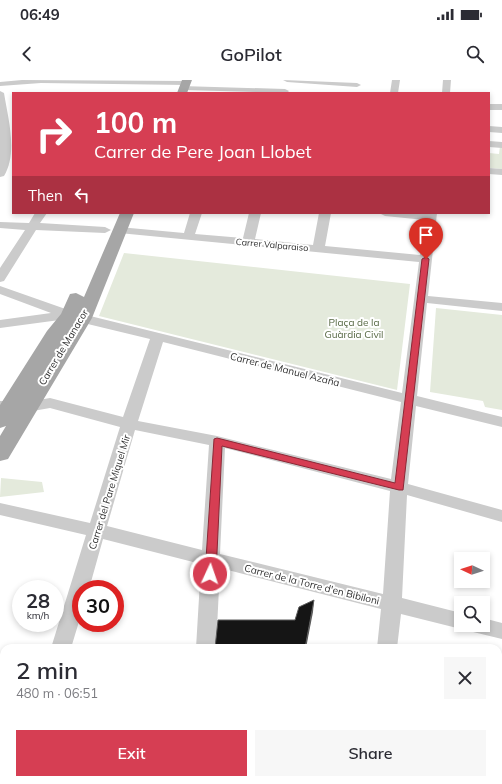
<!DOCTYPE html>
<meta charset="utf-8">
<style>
:root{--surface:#fff;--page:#f7f7f7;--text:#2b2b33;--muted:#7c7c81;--accent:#d63e53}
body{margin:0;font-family:Mulish,sans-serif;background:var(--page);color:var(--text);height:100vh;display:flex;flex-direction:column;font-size:15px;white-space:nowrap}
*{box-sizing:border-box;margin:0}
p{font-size:13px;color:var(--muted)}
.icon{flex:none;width:22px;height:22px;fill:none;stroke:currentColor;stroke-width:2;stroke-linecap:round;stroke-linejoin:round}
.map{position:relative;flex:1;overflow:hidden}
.sheet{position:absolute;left:0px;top:564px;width:502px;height:140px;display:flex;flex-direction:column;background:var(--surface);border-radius:12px 12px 0 0;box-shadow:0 2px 6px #0003}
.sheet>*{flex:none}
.guide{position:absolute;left:12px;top:12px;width:478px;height:122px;border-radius:0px;box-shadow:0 2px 6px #0003;background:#d63e53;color:#fff;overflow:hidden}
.needle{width:26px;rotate:274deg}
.buttons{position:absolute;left:454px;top:472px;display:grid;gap:8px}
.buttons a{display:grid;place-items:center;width:36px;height:36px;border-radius:0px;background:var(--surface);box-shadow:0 2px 6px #0003;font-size:20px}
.speed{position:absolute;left:12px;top:500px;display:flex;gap:8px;font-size:20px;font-weight:700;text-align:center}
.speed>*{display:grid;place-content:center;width:52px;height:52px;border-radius:50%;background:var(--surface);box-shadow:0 2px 6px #0003;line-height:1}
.speed small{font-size:10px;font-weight:400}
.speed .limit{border:6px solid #d22;background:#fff;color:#111}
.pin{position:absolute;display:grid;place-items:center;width:34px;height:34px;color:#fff;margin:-41px -17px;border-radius:50% 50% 50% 0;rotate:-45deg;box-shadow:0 0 4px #0007}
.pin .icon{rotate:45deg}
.me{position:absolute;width:44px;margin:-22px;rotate:3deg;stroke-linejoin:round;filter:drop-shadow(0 0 3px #0008)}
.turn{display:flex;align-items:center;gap:14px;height:84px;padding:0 16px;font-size:18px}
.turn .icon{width:52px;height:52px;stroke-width:2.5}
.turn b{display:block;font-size:28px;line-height:34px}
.then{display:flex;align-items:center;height:38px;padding:0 16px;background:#0003;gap:8px;font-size:15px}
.round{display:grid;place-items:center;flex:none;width:42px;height:42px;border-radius:0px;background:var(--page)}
.overview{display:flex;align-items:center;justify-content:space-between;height:68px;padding:0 16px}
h1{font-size:24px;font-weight:600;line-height:30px}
.primary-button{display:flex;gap:8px;margin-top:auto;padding:8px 16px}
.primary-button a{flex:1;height:46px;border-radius:0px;background:var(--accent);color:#fff;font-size:16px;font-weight:600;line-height:46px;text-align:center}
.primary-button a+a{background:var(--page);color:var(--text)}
.status{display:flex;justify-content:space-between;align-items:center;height:28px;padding:0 20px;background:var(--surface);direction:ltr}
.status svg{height:11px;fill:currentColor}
header{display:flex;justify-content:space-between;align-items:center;height:52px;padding:0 16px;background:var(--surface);font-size:18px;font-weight:600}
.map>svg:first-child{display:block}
.green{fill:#e4eadc}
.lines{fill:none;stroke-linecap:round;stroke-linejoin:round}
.minor{fill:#cbcbcb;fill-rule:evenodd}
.major{fill:#a6a6a6;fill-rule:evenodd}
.shaded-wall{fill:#5b5b5b}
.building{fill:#151515;stroke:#5b5b5b}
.route{fill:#d63e53;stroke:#8b2836}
.labels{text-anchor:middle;stroke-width:4;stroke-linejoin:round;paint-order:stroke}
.far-street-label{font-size:9px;fill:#2e2e2e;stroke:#fff}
.park-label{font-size:10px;fill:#53653f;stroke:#fff}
.street-label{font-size:10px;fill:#2e2e2e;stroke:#fff}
</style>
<div class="status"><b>06:49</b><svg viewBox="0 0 49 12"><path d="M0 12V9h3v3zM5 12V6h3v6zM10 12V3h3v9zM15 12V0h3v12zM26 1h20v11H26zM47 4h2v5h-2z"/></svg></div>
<header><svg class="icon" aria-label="back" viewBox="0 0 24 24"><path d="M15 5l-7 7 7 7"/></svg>GoPilot<svg class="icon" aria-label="search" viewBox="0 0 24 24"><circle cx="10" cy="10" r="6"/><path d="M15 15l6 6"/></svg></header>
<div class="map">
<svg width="502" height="704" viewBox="0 0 502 704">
<rect width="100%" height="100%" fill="#fff"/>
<path class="green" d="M500 66H502V89L489 88V73L499 74Z
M124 173 410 204 397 310 99 236Z
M436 228 502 235V330L485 327 483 321 430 312Z
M1 398 42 402 44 412 0 417Z"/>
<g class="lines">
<path class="minor" d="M22 0 186 1 190 3 186 5 41 3 0 6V2Z
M283 0 357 3 361 5 357 7 287 2Z
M392 0H400L398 13H390Z
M443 0H451L450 13H442Z
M181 6 285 9 289 11 287 13 184 10H181Z
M0 11 4 13C8 38 18 73 4 96L0 97Z
M489 24H502V30H489Z
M489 46 502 47V53L489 52Z
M489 61 502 62V68L489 67Z
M489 88 502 89V95L489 94Z
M35 133H47L40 143 105 147 111 150 105 153 36 150 4 201 0 202V188L25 150 0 148V142L29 143Z
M190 133H202L195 154 243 158 249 133H261L255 159 313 165 319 133H331L325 166 420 175 425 140 385 136 379 133H437L428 216 502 223V231L427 223 417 316 502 337V347L416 326 408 404 502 430V442L407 415 402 518 461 533V545H483V538L502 543V559L469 551 467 547 461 549 401 534 397 568H377L381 529 220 488 216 568H196L201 484 103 459 89 509H81V535L71 568H51L86 455 0 435V423L90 443 120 347 50 328 27 332 0 331V321L27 322 50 318 123 337 150 259 67 239 0 248V240L51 233 0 214V206L74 232 402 313 419 182 119 153 113 150 119 147 184 153ZM163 262 401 322 391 399 217 356 138 341ZM135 350 209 365 202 470 107 446ZM225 368 390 411 383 514 220 474Z
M4 610V631L0 633V612Z
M177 700H201L200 704H176Z
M360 700H384V704H360Z"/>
<path class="major" d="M182 0H192L187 13H177Z
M120 133H134L92 238 8 379 0 381V356L6 346 0 348V325L47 251 61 234 70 214 76 213 84 217Z"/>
</g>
<path class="shaded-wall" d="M314 520 313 532 306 568H305Z"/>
<path class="building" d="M314 520 305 568H215L218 540H295L299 527Z"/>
<path class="route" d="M426 177 429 179 403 410H399L222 366 216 494 214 497H207L205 494 214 359 217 358 395 403 422 179Z"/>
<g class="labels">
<g class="far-street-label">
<text transform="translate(272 165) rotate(5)" y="3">Carrer Valparaiso</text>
</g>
<g class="park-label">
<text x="354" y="246">Plaça de la<tspan x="354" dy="12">Guàrdia Civil</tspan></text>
</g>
<g class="street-label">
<text transform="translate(63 267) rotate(-59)" y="4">Carrer de Manacor</text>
<text transform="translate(285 289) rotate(14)" y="4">Carrer de Manuel Azaña</text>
<text transform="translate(109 412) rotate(-73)" y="4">Carrer del Pare Miquel Mir</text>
<text transform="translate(312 504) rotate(14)" y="4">Carrer de la Torre d'en Bibiloni</text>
</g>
</g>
</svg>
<div class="buttons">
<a><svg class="needle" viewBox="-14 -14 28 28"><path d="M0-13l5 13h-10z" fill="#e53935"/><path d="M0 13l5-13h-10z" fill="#7c7c81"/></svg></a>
<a><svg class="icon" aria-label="search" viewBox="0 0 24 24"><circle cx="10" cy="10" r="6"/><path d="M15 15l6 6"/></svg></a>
</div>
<div class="speed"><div>28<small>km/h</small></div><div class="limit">30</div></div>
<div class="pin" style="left:426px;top:179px;background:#d93025"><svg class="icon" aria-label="arrive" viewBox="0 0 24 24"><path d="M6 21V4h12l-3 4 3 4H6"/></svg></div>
<svg class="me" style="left:210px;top:494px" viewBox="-20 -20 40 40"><circle r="17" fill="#d63e53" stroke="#fff" stroke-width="3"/><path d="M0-11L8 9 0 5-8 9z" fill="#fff"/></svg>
<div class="guide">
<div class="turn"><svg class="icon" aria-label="right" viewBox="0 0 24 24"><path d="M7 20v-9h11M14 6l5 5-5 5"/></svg><div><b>100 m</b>Carrer de Pere Joan Llobet</div></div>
<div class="then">Then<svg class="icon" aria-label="left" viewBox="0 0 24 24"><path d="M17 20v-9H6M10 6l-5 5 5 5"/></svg></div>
</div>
<section class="sheet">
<div class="overview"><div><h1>2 min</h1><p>480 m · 06:51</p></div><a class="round"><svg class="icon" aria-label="close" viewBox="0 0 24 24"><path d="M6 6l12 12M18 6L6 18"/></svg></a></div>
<div class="primary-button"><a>Exit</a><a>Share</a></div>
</section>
</div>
